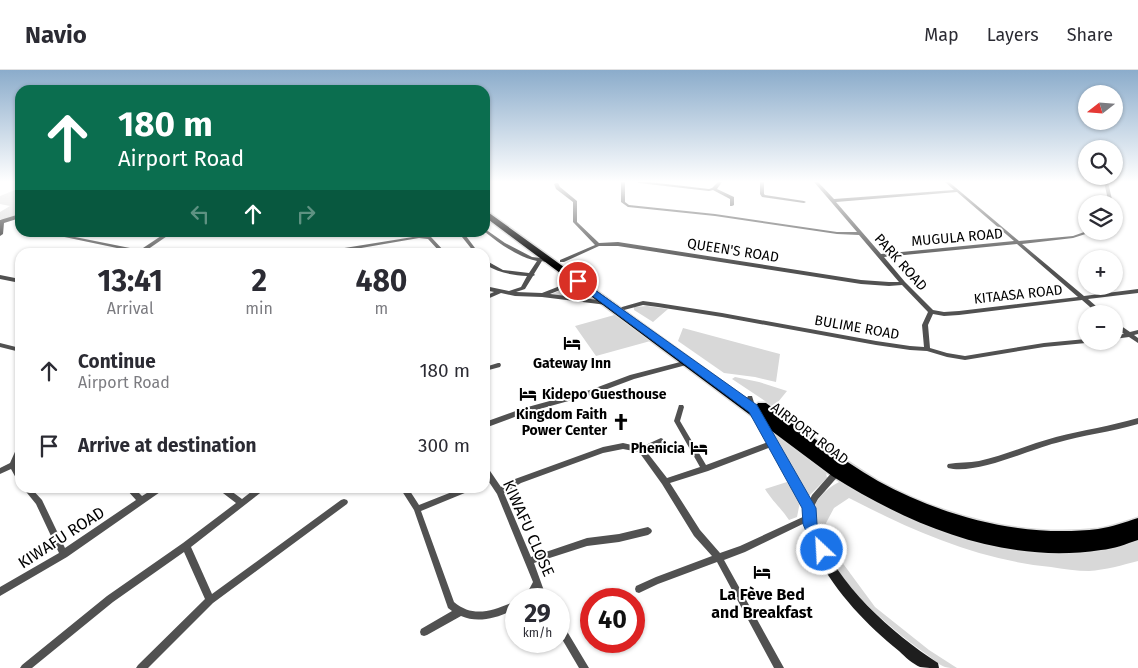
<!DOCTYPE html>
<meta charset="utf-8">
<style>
:root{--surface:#fff;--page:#f7f7f7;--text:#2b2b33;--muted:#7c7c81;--line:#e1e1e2}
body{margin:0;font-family:"Fira Sans",sans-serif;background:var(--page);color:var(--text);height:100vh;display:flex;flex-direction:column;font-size:19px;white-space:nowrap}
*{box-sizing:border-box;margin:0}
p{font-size:16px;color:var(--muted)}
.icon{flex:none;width:28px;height:28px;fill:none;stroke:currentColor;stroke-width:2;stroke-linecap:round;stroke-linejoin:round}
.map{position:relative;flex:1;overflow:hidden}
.side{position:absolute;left:15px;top:178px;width:475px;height:245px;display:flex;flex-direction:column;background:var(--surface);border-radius:15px;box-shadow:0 1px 4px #0004}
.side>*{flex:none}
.hud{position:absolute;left:15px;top:15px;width:475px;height:152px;border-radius:15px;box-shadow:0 1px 4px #0004;background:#0b6e4f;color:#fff;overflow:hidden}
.needle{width:32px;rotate:253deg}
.controls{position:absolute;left:1078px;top:15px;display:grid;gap:10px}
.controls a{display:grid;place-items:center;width:45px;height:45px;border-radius:50%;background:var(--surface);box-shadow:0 1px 4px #0004;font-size:25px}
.speed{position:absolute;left:505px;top:518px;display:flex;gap:10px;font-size:25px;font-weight:700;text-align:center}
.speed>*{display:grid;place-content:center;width:65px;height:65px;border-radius:50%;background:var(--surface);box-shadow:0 1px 4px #0004;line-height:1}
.speed small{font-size:12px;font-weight:400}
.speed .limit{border:8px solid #d22;background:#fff;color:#111}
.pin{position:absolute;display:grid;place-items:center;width:42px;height:42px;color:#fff;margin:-21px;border:2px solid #fff;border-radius:50%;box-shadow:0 1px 5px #0007}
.me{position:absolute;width:55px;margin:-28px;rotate:335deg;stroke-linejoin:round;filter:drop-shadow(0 0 4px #0008)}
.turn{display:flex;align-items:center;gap:18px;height:105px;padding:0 20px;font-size:22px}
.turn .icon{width:65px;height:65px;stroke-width:2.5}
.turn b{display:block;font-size:35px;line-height:42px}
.lanes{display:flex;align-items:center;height:48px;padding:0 20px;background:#0003;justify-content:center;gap:25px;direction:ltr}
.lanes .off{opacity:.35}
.eta{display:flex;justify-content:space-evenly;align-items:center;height:85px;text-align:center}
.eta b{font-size:30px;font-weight:700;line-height:35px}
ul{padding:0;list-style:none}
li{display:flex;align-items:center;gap:15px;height:75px;padding:0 20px}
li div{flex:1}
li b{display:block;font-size:19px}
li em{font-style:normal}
header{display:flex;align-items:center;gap:30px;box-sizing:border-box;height:70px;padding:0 25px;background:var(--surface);border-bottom:1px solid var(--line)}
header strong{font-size:24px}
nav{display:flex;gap:28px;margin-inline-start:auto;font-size:18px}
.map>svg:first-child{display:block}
.green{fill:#d8d8d8}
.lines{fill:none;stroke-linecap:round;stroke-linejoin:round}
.highway-casing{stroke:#dbdbdb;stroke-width:3}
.street{fill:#515151;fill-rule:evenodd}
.secondary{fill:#1e1e1e;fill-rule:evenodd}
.highway{fill:#000;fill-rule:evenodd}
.route{fill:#1a73e8;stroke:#114b97}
.labels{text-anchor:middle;stroke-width:4;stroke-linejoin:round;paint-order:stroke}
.street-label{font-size:14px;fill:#000;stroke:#fff}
.poi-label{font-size:14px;font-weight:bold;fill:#000;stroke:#fff;text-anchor:end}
.near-street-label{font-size:16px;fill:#000;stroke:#fff}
.near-poi-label{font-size:16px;font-weight:bold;fill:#000;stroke:#fff}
</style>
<header>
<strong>Navio</strong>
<nav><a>Map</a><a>Layers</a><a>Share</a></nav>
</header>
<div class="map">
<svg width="1138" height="598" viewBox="0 0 1138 598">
<rect width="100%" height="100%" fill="#fff"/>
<path class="green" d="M15 120 20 122V144L4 150 0 149V142L10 136 0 134V126Z
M576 214 601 230 549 225Z
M647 236 668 239 653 252 634 240V237Z
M618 244 654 270 596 286 575 256Z
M683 258 780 284 776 312 755 307 724 303 678 271Z
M735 307 759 312 787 321 774 337 732 309Z
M765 357 777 364 826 402 827 408 808 427Z
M841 411 889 438 1111 477 1138 470V491C1123 495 1105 500 1089 501 1077 501 1063 499 1051 497 978 490 913 461 849 428L834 438 826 453 836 484 875 537 929 580 957 598C953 598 948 598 945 597 939 595 932 588 926 584 884 554 836 512 817 463 816 458 812 453 812 448 811 432 828 417 841 411Z
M787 412 800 432 797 447 789 450C781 438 773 432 765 419Z"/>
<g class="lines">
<g class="highway-casing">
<path id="highway" d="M485 140 756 336 758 333H766C803 360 839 388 878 411 944 447 1023 468 1098 459 1112 457 1125 452 1138 448V470C1126 474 1114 479 1101 480 1006 495 911 456 832 406L485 147Z"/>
</g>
<path class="street" d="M621 112H625V132L629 135 715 144 837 162H857L814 112H818L834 129 954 120 945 112H949L1019 171 1073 166 1087 161H1095L1073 168 1022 174 1084 226 1138 219V223L1088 229 1105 244H1098L1082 230 959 245 944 246 933 244 928 255 930 278 947 283 965 286 1044 273 1086 269V271H1089L1086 273 1044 277 965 290 947 287 927 281 910 280 876 275 722 247 658 237 643 235 624 240 621 238 622 237 643 231 658 233 722 243 876 271 910 276 924 277 922 255 928 242 902 215 889 216 861 214 618 176H599L564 192H560V190L595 175 573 152V132L556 119 554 114 556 113H558L560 117 577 131V152L599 173 618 172 861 210 889 212H899L859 165 837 164 715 146 628 137 621 132ZM957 122 1014 171 881 184 836 132ZM1017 174 1078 227 959 241 944 242 933 240 905 212 884 187Z
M637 112H649L709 119 712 118 718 112H722L717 119 734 127V135L732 136H730V129L713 120 709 121 639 113Z
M760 112H764V124L765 125 804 131 806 132 804 133 762 127 760 124Z
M1104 112H1108L1113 134H1109Z
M485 159 505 173 532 187 549 189 552 191 549 193 542 191 534 204 535 205 533 206 525 219 516 222 542 223 578 209 580 210 581 211 580 212 550 224 607 231 610 233 607 235 542 227 515 226 501 223 485 230V226L494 222 485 220V216L509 221 521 217 527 206C512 205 498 203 485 194V190L503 200 529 203 537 191C518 187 500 174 485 162Z
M167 162H173L144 182H136L55 165 53 164 55 163 140 180Z
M318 162H323V167H319Z
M458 162H463L478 182H474Z
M419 166 431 167 445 182H440L428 169 419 168 338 182H329L332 180Z
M0 205 20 209V213L0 209Z
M1114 251 1130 262 1138 260V264L1134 265 1138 268V273L1129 267 1114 269V265L1124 264 1114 256Z
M0 273 20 278V282L0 277Z
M688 290H690L691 292 690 294 634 309 594 324 525 343 485 358V352L524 338 590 320 630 305Z
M498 293H500L501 295 500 297 485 301V297Z
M748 326H752L756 339 809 431 812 425 834 400 837 399 840 400 841 402 840 404 818 429 812 440 809 441 806 440 771 377 708 401 670 413 700 460 720 483 740 476 805 446 808 445 811 446 812 448 811 450 745 482 724 490 784 598H774L717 492 658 514 639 523 636 522 635 519 636 516 656 507 712 486 694 466 662 414 639 382 623 379 603 383 521 413 504 423 531 487 587 468 619 464 648 457 651 459 652 461 651 463 648 465 619 472 587 476 534 493 547 529H539L536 522 533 529H524L533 512 497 424 485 406V397L488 398 501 417 515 409 603 377 623 373 641 377 661 368 663 369 664 371 663 373 646 381 667 408 700 397 674 351 679 335H683L684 337 680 351 706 395 768 372 750 339 747 328Z
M1138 348V354C1111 362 1083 365 1056 373 1028 380 976 405 948 398L947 396 948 394C958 392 969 393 979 391 1005 385 1030 374 1056 367 1083 360 1111 356 1138 348Z
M20 374V386L17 395 20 401V411L17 410 11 399 0 404V398L10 393 18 375Z
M23 418H31L42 430 65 478 136 430 127 420V418H134L142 426 155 418H164L163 420 67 487 0 526V517L59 483 36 434Z
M219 418H227L242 429 256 418H265L264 420 191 477 212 524 341 430 344 429 347 430 348 432 347 434 213 533 148 598H136L138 595 205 529 184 482 113 532 32 598H20L22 595 107 526 183 473 236 433 219 420Z
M400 418H408L419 435 462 418H472V420L421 441 454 532C474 549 494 540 516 531V539C499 547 479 554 461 546L427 565 424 566 421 565 420 562 421 559 452 541 448 538 447 535 414 440Z
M559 552 562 553 589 598H579L559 564Z"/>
<path class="secondary" d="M20 144V148L4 153 3 164 0 166V150Z
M809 433 813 435 814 438C815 445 816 454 818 461 835 513 893 564 938 593L939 598C934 598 926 598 920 597 913 594 905 587 899 581 867 555 836 523 817 486 809 470 806 455 804 438L805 435Z"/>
<use href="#highway" class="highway"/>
</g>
<linearGradient id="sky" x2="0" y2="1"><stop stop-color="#8baccb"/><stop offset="0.57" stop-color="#fff"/><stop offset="1" stop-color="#fff" stop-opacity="0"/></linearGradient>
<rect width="1138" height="196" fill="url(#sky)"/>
<path class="route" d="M578 208 757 335 816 438 817 454 829 480 827 485 822 487 816 485 803 454 802 438 749 342 575 213V209Z"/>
<defs>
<g id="hotel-bare" transform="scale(1.35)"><path d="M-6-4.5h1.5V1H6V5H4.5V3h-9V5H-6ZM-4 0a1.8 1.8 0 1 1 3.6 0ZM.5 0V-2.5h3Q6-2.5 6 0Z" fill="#000" stroke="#fff" stroke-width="2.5" paint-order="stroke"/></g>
<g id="church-bare" transform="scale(1.35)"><path d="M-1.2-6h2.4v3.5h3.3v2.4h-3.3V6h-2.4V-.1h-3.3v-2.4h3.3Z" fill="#000" stroke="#fff" stroke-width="2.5" paint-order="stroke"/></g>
</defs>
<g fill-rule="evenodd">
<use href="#hotel-bare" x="572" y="273"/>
<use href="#hotel-bare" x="528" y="324"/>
<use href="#church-bare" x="621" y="352"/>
<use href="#hotel-bare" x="699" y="378"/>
<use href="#hotel-bare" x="762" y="502"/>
</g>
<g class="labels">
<g class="street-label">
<text transform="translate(957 167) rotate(-5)" y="5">MUGULA ROAD</text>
<text transform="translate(733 180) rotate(9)" y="5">QUEEN'S ROAD</text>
<text transform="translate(901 192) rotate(48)" y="5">PARK ROAD</text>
<text transform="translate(1018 224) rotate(-6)" y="5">KITAASA ROAD</text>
<text transform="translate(857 257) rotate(10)" y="5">BULIME ROAD</text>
<text transform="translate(810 363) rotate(37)" y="5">AIRPORT ROAD</text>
</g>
<g class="poi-label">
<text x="572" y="298" text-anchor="middle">Gateway Inn</text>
<text x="542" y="329" text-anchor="start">Kidepo Guesthouse</text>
<text x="607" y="349">Kingdom Faith<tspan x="607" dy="16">Power Center</tspan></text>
<text x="685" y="383">Phenicia</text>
</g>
<g class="near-street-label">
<text transform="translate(529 458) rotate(66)" y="6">KIWAFU CLOSE</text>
<text transform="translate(61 467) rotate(-33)" y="6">KIWAFU ROAD</text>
</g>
<g class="near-poi-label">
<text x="762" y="530">La Fève Bed<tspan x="762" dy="18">and Breakfast</tspan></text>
</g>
</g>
</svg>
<div class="controls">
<a><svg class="needle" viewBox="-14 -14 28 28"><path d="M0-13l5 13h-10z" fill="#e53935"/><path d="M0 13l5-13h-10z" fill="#7c7c81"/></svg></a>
<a><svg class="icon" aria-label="search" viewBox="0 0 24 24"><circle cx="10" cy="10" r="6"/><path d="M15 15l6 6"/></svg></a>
<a><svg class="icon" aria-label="layers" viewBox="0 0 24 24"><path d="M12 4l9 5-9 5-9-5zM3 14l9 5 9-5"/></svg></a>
<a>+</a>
<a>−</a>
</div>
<div class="speed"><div>29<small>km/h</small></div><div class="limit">40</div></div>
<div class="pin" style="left:578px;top:211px;background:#d93025"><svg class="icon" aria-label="arrive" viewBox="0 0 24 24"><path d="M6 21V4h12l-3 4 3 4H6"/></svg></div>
<svg class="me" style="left:822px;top:480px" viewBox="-20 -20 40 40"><circle r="17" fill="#1a73e8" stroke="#fff" stroke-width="3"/><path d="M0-11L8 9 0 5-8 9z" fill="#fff"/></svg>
<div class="hud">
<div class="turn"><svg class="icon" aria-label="ahead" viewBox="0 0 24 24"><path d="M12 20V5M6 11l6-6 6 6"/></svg><div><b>180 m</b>Airport Road</div></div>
<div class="lanes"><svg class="icon off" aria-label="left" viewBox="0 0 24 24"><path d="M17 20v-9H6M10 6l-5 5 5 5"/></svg><svg class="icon" aria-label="ahead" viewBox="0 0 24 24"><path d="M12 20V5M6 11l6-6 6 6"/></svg><svg class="icon off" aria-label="right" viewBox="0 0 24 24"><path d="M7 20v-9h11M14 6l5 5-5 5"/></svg></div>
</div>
<section class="side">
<div class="eta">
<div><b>13:41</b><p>Arrival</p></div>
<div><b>2</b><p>min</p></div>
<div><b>480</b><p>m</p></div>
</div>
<ul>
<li><svg class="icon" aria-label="ahead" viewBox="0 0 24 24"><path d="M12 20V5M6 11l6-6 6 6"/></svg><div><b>Continue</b><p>Airport Road</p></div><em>180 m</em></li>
<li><svg class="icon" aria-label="arrive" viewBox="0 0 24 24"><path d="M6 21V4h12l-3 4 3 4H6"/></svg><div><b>Arrive at destination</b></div><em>300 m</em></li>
</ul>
</section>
</div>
